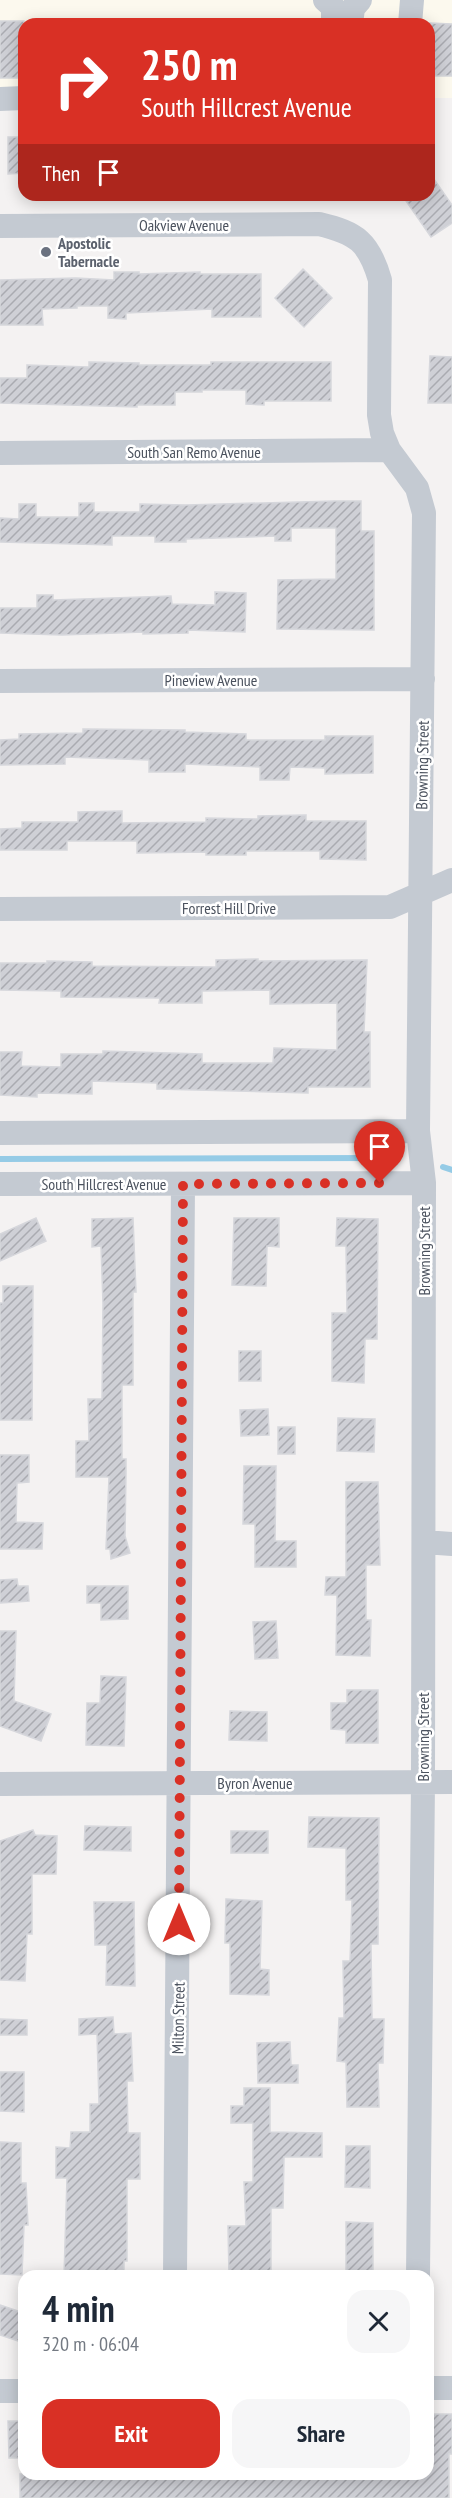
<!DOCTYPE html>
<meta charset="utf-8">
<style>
:root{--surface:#fff;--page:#f6f6f7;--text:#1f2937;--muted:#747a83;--accent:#d93025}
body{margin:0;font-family:"PT Sans Narrow",sans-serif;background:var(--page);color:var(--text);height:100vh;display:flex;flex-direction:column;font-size:22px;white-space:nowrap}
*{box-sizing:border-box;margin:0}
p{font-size:20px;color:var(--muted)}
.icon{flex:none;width:33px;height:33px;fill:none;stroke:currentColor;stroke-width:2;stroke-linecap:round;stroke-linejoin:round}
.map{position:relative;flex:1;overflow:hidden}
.side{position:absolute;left:18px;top:2270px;width:416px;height:210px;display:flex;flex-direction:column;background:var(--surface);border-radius:18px;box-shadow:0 3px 15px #0003}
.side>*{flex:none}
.hud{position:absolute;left:18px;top:18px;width:417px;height:183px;border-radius:18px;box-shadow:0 3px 15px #0003;background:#d93025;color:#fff;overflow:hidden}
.pin{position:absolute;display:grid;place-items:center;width:51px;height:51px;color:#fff;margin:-62px -26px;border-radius:50% 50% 50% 0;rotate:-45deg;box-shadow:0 0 6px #0007}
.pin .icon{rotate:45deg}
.me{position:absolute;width:66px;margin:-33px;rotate:0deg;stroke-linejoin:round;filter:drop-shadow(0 0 4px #0008)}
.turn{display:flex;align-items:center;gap:21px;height:126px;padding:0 24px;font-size:27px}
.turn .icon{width:78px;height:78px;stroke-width:2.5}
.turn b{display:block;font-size:42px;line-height:51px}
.then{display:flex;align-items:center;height:57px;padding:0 24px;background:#0003;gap:12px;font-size:22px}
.round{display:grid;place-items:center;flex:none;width:63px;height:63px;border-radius:18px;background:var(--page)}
.summary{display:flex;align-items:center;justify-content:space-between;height:102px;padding:0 24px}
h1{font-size:36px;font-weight:700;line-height:45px}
.button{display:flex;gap:12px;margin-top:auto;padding:12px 24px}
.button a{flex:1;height:69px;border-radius:18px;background:var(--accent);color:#fff;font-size:24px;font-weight:700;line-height:69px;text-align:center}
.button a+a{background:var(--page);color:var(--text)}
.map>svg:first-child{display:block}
.commercial{fill:#fcf9ee}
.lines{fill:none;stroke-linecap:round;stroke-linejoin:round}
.stream{stroke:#95cbe6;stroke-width:6}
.building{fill:url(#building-hatch);stroke:#d6d7dc;stroke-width:1.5}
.minor{stroke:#c4cad2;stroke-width:24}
.route{stroke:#d93025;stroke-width:10;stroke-dasharray:0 18}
.worship-dot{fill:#6b7280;stroke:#fff;stroke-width:2}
.labels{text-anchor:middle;stroke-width:5;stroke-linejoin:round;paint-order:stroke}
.street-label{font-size:16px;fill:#4b525e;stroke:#fff}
.worship-label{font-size:16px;font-weight:bold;fill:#5b616d;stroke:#fff;text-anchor:start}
</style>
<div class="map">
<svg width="452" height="2498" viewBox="0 0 452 2498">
<defs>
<pattern id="building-hatch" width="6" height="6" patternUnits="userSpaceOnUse" patternTransform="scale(1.5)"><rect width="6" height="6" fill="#cfd0d6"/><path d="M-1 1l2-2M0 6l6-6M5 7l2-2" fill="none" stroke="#aaabb1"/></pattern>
</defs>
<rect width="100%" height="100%" fill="#f4f2f2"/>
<path class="commercial" d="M0 0H452V98H429V24H24V98H0Z"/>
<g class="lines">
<path class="stream" d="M0 1159 390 1158
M443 1167 452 1170"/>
</g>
<path class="building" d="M0 21H24V78H0Z
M429 23 452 24V76H429Z
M8 137H24V173L8 174Z
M429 172 452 205V223L431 237 406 201 414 195H429Z
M303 269 332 298 304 327 275 298Z
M114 272H139V274L200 272V274H261V317H212V309L126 313V319L108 318V306H77V308L42 309 43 325H0V280L76 278 114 280Z
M430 356 452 357V403H428Z
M89 362 139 363V365H211V362H331V401H264V405L246 404V390H202V392H175V405H137V407L0 403V378H27V365L89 367Z
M335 501H361V531H374V630L277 629 278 580 336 579V528H291V541H275V536L186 539V542H155V536H112V545L0 542V518L19 519V504H36V517H79V503H94V512H140V504L186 505Z
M215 592 246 593 245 632 188 630V633L143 634V632L62 635 0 633V608H37V595H53V600L171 596 172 604 215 605Z
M83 729 185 730V732L246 734V740H325V736H373V773L325 774V768L290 767 289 780H260V767L185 764V772H149V760L65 757V764L0 765V740L19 739V734L83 733Z
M122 811V823L206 822V818L258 819V816L306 815V821H366V860L320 859V851H246V855H206V852L137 853V841H67V850H0V829L22 828V822H78V812Z
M258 959V961L367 960 364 1032H370V1087H308V1093L157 1089V1083L92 1081V1094L37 1093V1097L0 1095V1052H22L21 1066 61 1067V1054H103V1051L202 1054V1063H273L274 1048 337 1050V1003L270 1004V990L202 991V1003H159L160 998 61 997V991L0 990V963H47V961L92 962V966L216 967V960Z
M36 1218 46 1241 0 1261V1234Z
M133 1218 136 1292H133V1385H122V1459H126V1471L125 1536 130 1553 111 1559 110 1549H106L109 1477H76V1441H89L88 1399H102L103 1304 101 1246 92 1247V1219Z
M234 1218H279V1247L267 1246 266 1286 232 1285Z
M337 1218 378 1219 377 1339H365L364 1383 332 1381V1313H347L346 1246H336Z
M3 1286H33L32 1420H0V1303H3Z
M239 1351H261V1381H239Z
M268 1409 269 1435 241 1436 240 1410Z
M338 1418 375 1419 374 1452 337 1451Z
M278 1427H295V1454H278Z
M0 1455H29V1482L17 1483 16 1522 43 1523 42 1549H0Z
M244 1466H276L275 1541H296V1567H255V1524H243Z
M346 1482H378L380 1565H366V1620H371L370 1656 336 1655 337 1595H325L326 1577H346Z
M17 1579 18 1586H28L29 1601 0 1603V1580Z
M87 1586H128V1619L101 1620V1603H87Z
M276 1621 278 1658 255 1659 253 1622Z
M0 1631H16L14 1701 51 1714 41 1741 0 1726Z
M101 1676 126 1677 124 1746 86 1745 87 1703H100Z
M347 1690H378V1743H346V1730L331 1729V1703H347Z
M230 1711 267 1712V1741L229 1740Z
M309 1817 379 1818 378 1944H371L372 2019H384L383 2063H378L379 2107H347L346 2062 337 2061 339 2018H344L343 1961H350L352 1900H346V1848L308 1847Z
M85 1826 131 1827V1851L84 1850Z
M33 1830 35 1835 57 1836 56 1874H32V1934H27L25 1981 0 1980V1841Z
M231 1831H268V1853H231Z
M226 1899 262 1901 260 1969 269 1970V1995L230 1994V1943H225Z
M94 1902H134L135 1986 106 1985 107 1945H95Z
M113 2017 114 2034 131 2033 133 2081H127L128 2133H140V2179H127V2261H124V2276H64L67 2178H56V2147L70 2148 71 2132H90V2104H99L97 2034 79 2035V2019Z
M0 2019 27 2020V2035H0Z
M290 2042 291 2065H298V2083H258L257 2043Z
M0 2072H24V2112L0 2111Z
M244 2088H270V2132L322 2133V2157H284L283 2208H271V2276H229L228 2226H246L244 2182H253V2123H231V2106H244Z
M0 2142 21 2143V2183H26L28 2225H24L22 2275 0 2274Z
M346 2146H370V2188L345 2187Z
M346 2222 373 2223V2276H346Z
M0 2305 24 2313V2343L0 2335Z
M428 2414H452V2454H449V2498H20V2474H428Z
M8 2421H24V2458H9Z"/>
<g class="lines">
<path class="minor" d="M325 0 333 7V24
M351 24 353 8 360 0
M410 24 412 0
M0 99 24 98
M0 226 319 224C357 233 369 242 380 280L379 415 382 433 389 450 417 488 424 513 418 1131 424 1183 423 1782 418 2276
M0 453 389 450
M0 681 423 679
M0 909 390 907 452 880
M0 1133 418 1131
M0 1184 424 1183
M424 1542 452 1544
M0 1784 452 1782
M175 2276 183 1184
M428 2388H452
M0 2391H24"/>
</g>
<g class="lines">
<path class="route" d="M179 1924 183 1184 380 1183"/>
</g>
<circle class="worship-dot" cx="46" cy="252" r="6"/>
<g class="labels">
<g class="street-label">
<text x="184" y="231">Oakview Avenue</text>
<text x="194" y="458">South San Remo Avenue</text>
<text x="211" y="686">Pineview Avenue</text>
<text transform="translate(422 765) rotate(-89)" y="6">Browning Street</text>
<text x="229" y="914">Forrest Hill Drive</text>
<text x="104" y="1190">South Hillcrest Avenue</text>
<text transform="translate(424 1251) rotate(-90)" y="6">Browning Street</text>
<text transform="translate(423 1737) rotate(-90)" y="6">Browning Street</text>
<text x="255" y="1789">Byron Avenue</text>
<text transform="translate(178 2018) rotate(-89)" y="6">Milton Street</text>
</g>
<g class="worship-label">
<text x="58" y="249">Apostolic<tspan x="58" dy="18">Tabernacle</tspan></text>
</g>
</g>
</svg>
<div class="pin" style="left:380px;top:1183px;background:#d93025"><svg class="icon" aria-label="arrive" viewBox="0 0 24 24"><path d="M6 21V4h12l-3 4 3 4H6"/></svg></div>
<svg class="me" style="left:179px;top:1924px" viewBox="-20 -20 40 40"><circle r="19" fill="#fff"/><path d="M0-13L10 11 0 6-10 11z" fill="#d93025"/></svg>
<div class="hud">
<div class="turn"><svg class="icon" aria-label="right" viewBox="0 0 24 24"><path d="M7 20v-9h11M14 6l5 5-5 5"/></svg><div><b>250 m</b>South Hillcrest Avenue</div></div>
<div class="then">Then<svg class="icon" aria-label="arrive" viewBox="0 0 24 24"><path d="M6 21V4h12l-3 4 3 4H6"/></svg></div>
</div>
<section class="side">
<div class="summary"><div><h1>4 min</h1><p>320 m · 06:04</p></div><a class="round"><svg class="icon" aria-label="close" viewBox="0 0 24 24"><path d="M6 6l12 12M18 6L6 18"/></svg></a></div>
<div class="button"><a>Exit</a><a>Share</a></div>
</section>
</div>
